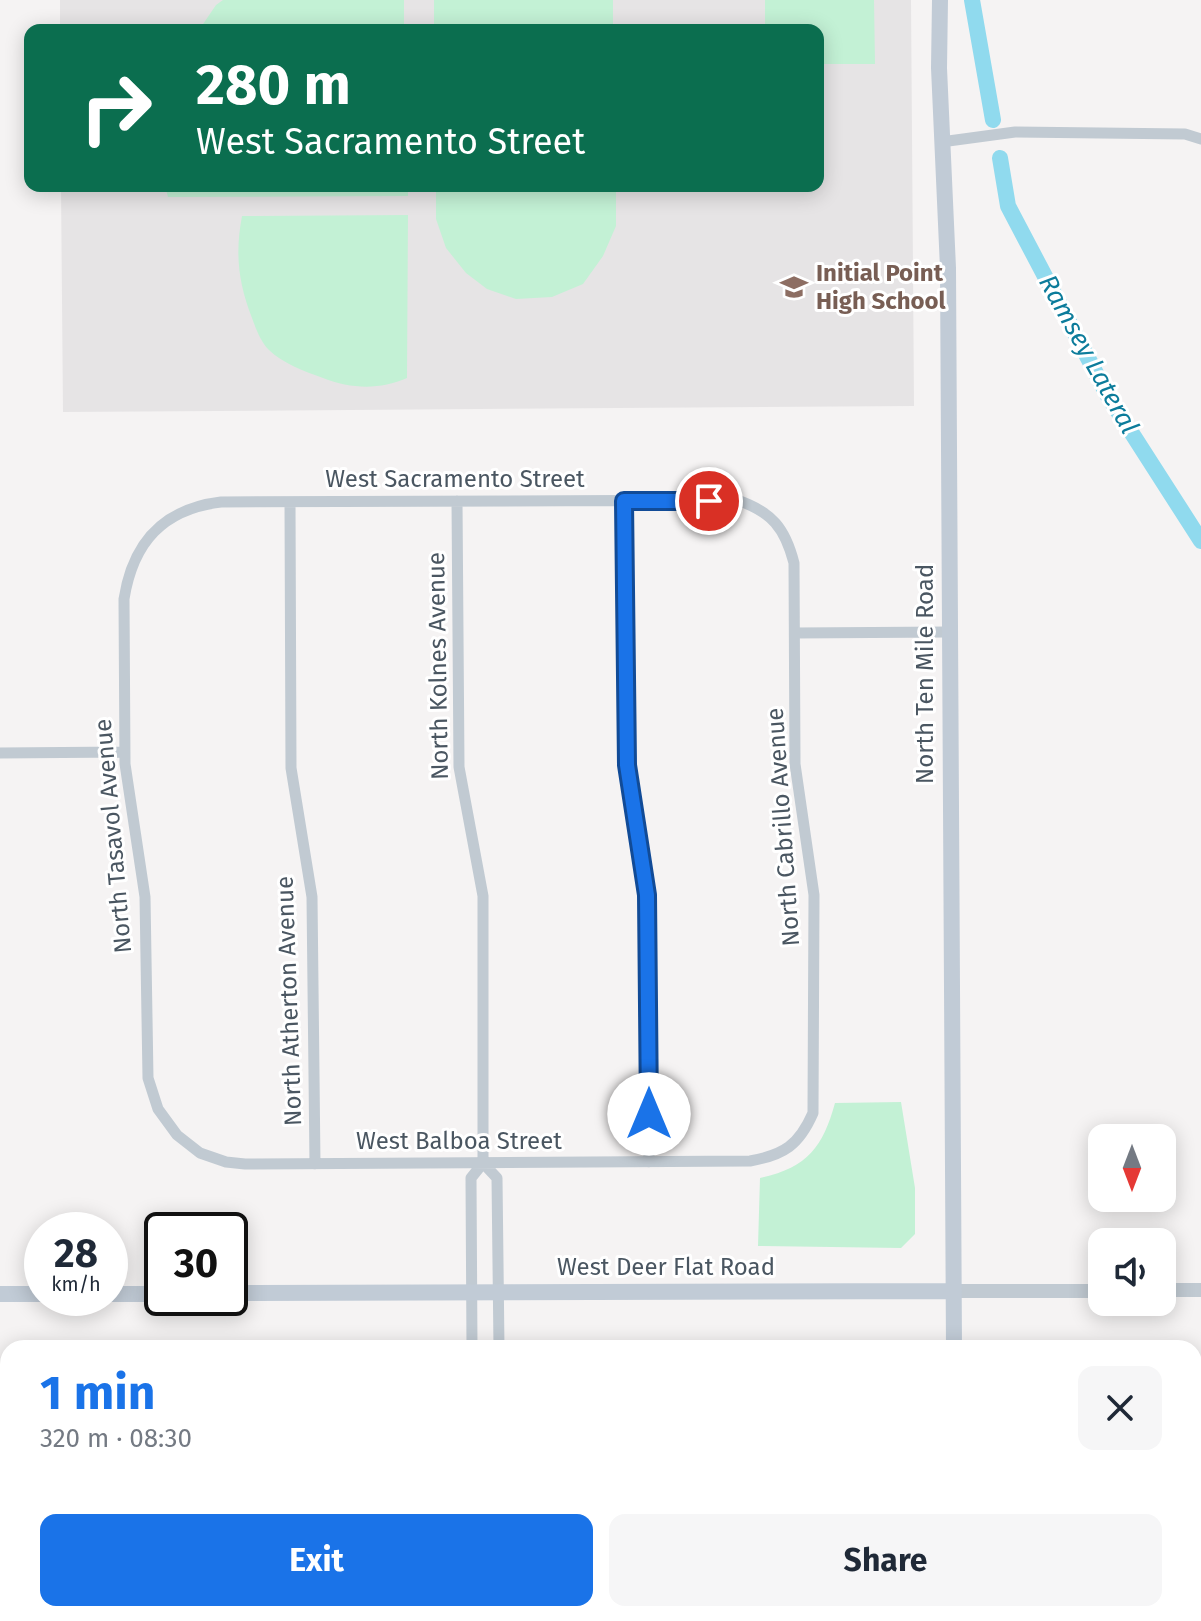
<!DOCTYPE html>
<meta charset="utf-8">
<style>
:root{--surface:#fff;--page:#f6f6f7;--text:#1f2937;--muted:#747a83;--accent:#1a73e8}
body{margin:0;font-family:"Fira Sans",sans-serif;background:var(--page);color:var(--text);height:100vh;display:flex;flex-direction:column;font-size:30px;white-space:nowrap}
*{box-sizing:border-box;margin:0}
p{font-size:26px;color:var(--muted)}
.icon{flex:none;width:44px;height:44px;fill:none;stroke:currentColor;stroke-width:2;stroke-linecap:round;stroke-linejoin:round}
.map{position:relative;flex:1;overflow:hidden}
.details{position:absolute;left:0px;top:1340px;width:1202px;height:282px;display:flex;flex-direction:column;background:var(--surface);border-radius:24px 24px 0 0;box-shadow:0 4px 20px #0003}
.details>*{flex:none}
.guide{position:absolute;left:24px;top:24px;width:800px;height:168px;border-radius:16px;box-shadow:0 4px 20px #0003;background:#0b6e4f;color:#fff;overflow:hidden}
.needle{width:52px;rotate:180deg}
.tools{position:absolute;left:1088px;top:1124px;display:grid;gap:16px}
.tools a{display:grid;place-items:center;width:88px;height:88px;border-radius:16px;background:var(--surface);box-shadow:0 4px 20px #0003;font-size:40px}
.speed{position:absolute;left:24px;top:1212px;display:flex;gap:16px;font-size:40px;font-weight:700;text-align:center}
.speed>*{display:grid;place-content:center;width:104px;height:104px;border-radius:50%;background:var(--surface);box-shadow:0 4px 20px #0003;line-height:1}
.speed small{font-size:20px;font-weight:400}
.speed .limit{border:4px solid #111;border-radius:12px;background:#fff;color:#111}
.pin{position:absolute;display:grid;place-items:center;width:68px;height:68px;color:#fff;margin:-34px;border:4px solid #fff;border-radius:50%;box-shadow:0 2px 8px #0007}
.me{position:absolute;width:88px;margin:-44px;rotate:0deg;stroke-linejoin:round;filter:drop-shadow(0 0 6px #0008)}
.turn{display:flex;align-items:center;gap:28px;height:168px;padding:0 40px;font-size:36px}
.turn .icon{width:104px;height:104px;stroke-width:2.5}
.turn b{display:block;font-size:56px;line-height:68px}
.round{display:grid;place-items:center;flex:none;width:84px;height:84px;border-radius:16px;background:var(--page)}
.head{display:flex;align-items:center;justify-content:space-between;height:136px;padding:0 40px}
h1{font-size:48px;font-weight:700;line-height:60px;color:var(--accent)}
.cta{display:flex;gap:16px;margin-top:auto;padding:16px 40px}
.cta a{flex:1;height:92px;border-radius:16px;background:var(--accent);color:#fff;font-size:32px;font-weight:700;line-height:92px;text-align:center}
.cta a+a{background:var(--page);color:var(--text)}
.map>svg:first-child{display:block}
.education{fill:#e6e4e5}
.green{fill:#c3f1d5}
.lines{fill:none;stroke-linecap:round;stroke-linejoin:round}
.canal{stroke:#90daee;stroke-width:16}
.minor{stroke:#c1cad2;stroke-width:11}
.tertiary{stroke:#c1cad2;stroke-width:14}
.secondary{stroke:#c1cbd6;stroke-width:16}
.route-casing{stroke:#114b97;stroke-width:20}
.route{stroke:#1a73e8;stroke-width:14}
.labels{text-anchor:middle;stroke-width:6;stroke-linejoin:round;paint-order:stroke}
.education-label{font-size:24px;font-weight:bold;fill:#785e54;stroke:#fff;text-anchor:start}
.street-label{font-size:24px;fill:#4a5661;stroke:#fff}
.water-label{font-size:26px;font-style:italic;fill:#0c7c9b;stroke:#fff}
</style>
<div class="map">
<svg width="1201" height="1621" viewBox="0 0 1201 1621">
<rect width="100%" height="100%" fill="#f5f3f3"/>
<path class="education" d="M60 0H911L914 406 63 412 61 186H818V30H60Z"/>
<path class="green" d="M223 0H404V30H199L216 5Z
M434 0H613V30H434Z
M765 0H874L875 64H818V30H765Z
M165 186H408V196L168 197Z
M436 186H616V226L603 256 583 284 552 297 516 299 487 289 466 273 446 248 436 219Z
M408 215 407 378C380 390 351 389 323 378 306 372 282 363 269 350 261 342 256 329 252 318 238 282 235 253 242 216Z
M901 1102 915 1188V1234L901 1248 758 1246 760 1178C807 1168 823 1147 835 1103Z"/>
<g class="lines">
<path class="canal" d="M972 0 993 120
M1000 158 1008 206 1108 396 1201 541"/>
<path class="minor" d="M941 142 1015 132 1185 134 1201 139
M737 500C772 512 785 528 794 563L795 764 814 895 813 1113C799 1145 784 1155 750 1161L245 1164 226 1162 200 1153 177 1135 158 1109 148 1078 145 897 125 764 124 599C133 542 163 509 221 502Z
M457 501 459 767 483 896V1163
M624 501 627 765 647 895 649 1162
M290 502 291 768 312 897 315 1164
M795 633 949 632
M0 753 125 752
M472 1348 471 1178 483 1163 497 1178 499 1348
M0 1425H8
M149 1614V1621
M317 1614V1621
M484 1614V1621
M656 1614V1621
M821 1614V1621"/>
<path class="tertiary" d="M1162 1290H1201
M954 1291H1102"/>
<path class="secondary" d="M940 0 939 68 948 268 954 1348
M230 1293 954 1291
M0 1294H42
M110 1294H162
M955 1614V1621"/>
</g>
<g class="lines">
<g class="route-casing">
<path id="route" d="M649 1114 647 895 627 765 624 501H709"/>
</g>
<use href="#route" class="route"/>
</g>
<defs>
<g id="school-bare" transform="scale(2.16)"><path d="M0-5L7-2L0 1L-7-2ZM-4 1L0 2.5L4 1V4Q0 6-4 4Z" fill="#8d6e63" stroke="#fff" stroke-width="2.5" paint-order="stroke"/></g>
</defs>
<g fill-rule="evenodd">
<use href="#school-bare" x="794" y="287"/>
</g>
<g class="labels">
<g class="education-label">
<text x="816" y="281">Initial Point<tspan x="816" dy="28">High School</tspan></text>
</g>
<g class="street-label">
<text x="455" y="487">West Sacramento Street</text>
<text transform="translate(438 666) rotate(-91)" y="8">North Kolnes Avenue</text>
<text transform="translate(925 674) rotate(-90)" y="8">North Ten Mile Road</text>
<text transform="translate(783 827) rotate(-94)" y="8">North Cabrillo Avenue</text>
<text transform="translate(113 836) rotate(-95)" y="8">North Tasavol Avenue</text>
<text transform="translate(289 1001) rotate(-92)" y="8">North Atherton Avenue</text>
<text x="459" y="1149">West Balboa Street</text>
<text x="666" y="1275">West Deer Flat Road</text>
</g>
<g class="water-label">
<text transform="translate(1089 354) rotate(61)" y="9">Ramsey Lateral</text>
</g>
</g>
</svg>
<div class="tools">
<a><svg class="needle" viewBox="-14 -14 28 28"><path d="M0-13l5 13h-10z" fill="#e53935"/><path d="M0 13l5-13h-10z" fill="#747a83"/></svg></a>
<a><svg class="icon" aria-label="sound" viewBox="0 0 24 24"><path d="M4 9h4l5-4v14l-5-4H4zM17 9q2 3 0 6"/></svg></a>
</div>
<div class="speed"><div>28<small>km/h</small></div><div class="limit">30</div></div>
<div class="pin" style="left:709px;top:501px;background:#d93025"><svg class="icon" aria-label="arrive" viewBox="0 0 24 24"><path d="M6 21V4h12l-3 4 3 4H6"/></svg></div>
<svg class="me" style="left:649px;top:1114px" viewBox="-20 -20 40 40"><circle r="19" fill="#fff"/><path d="M0-13L10 11 0 6-10 11z" fill="#1a73e8"/></svg>
<div class="guide">
<div class="turn"><svg class="icon" aria-label="right" viewBox="0 0 24 24"><path d="M7 20v-9h11M14 6l5 5-5 5"/></svg><div><b>280 m</b>West Sacramento Street</div></div>
</div>
<section class="details">
<div class="head"><div><h1>1 min</h1><p>320 m · 08:30</p></div><a class="round"><svg class="icon" aria-label="close" viewBox="0 0 24 24"><path d="M6 6l12 12M18 6L6 18"/></svg></a></div>
<div class="cta"><a>Exit</a><a>Share</a></div>
</section>
</div>
